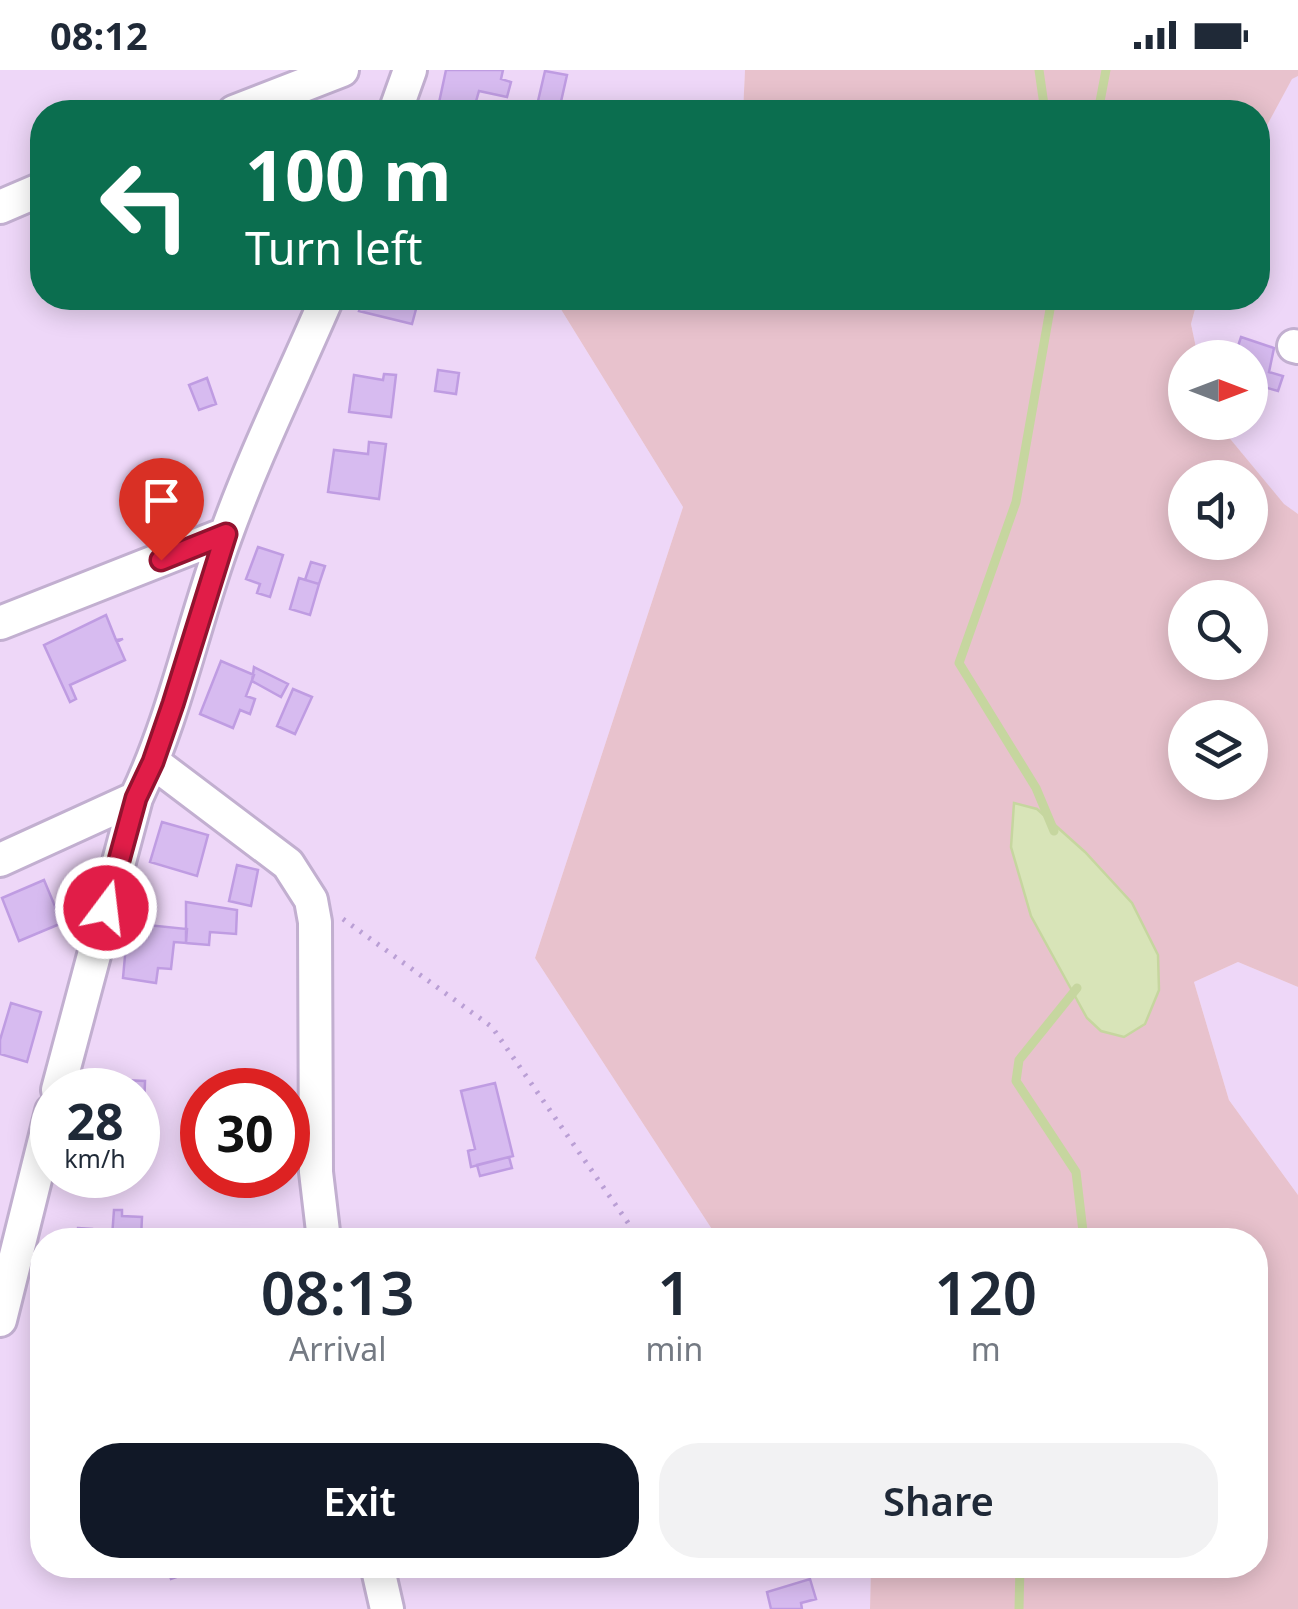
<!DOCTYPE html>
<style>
:root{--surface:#fff;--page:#f2f2f3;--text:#1f2937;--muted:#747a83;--accent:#111827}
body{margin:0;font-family:"Noto Sans",sans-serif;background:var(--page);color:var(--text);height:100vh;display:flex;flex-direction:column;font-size:38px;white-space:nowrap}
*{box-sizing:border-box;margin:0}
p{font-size:32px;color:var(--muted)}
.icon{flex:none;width:55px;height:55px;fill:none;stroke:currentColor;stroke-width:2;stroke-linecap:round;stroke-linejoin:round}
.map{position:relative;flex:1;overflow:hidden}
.side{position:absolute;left:30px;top:1158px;width:1238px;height:350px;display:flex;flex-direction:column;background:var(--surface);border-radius:40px;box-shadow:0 5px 25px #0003}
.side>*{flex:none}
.hud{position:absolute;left:30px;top:30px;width:1240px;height:210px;border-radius:40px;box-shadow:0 5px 25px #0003;background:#0b6e4f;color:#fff;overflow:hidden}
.needle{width:65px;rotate:90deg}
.fabs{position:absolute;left:1168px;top:270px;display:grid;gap:20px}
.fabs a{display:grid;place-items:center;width:100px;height:100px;border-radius:50%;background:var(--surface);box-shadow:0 5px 25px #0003;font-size:50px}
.speed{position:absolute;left:30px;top:998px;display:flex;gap:20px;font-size:50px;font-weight:700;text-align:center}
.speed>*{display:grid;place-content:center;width:130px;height:130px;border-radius:50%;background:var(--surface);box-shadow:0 5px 25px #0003;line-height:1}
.speed small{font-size:25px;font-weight:400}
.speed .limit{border:15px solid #d22;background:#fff;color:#111}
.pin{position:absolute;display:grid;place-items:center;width:85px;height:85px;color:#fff;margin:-102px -42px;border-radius:50% 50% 50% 0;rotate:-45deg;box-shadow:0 0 10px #0007}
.pin .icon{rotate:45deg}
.me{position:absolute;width:110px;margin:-55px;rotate:15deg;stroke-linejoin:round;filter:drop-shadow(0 0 8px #0008)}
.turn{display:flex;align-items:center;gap:35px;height:210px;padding:0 50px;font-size:45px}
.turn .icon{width:130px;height:130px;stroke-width:2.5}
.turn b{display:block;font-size:70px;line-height:85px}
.eta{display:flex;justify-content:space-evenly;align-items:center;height:170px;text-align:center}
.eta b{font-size:60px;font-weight:600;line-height:70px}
.primary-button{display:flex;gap:20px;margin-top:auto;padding:20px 50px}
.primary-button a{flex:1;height:115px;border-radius:40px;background:var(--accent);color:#fff;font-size:40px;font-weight:600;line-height:115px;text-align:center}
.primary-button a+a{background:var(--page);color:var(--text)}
.status{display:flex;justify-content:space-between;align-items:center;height:70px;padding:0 50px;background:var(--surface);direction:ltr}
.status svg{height:28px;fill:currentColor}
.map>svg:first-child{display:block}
.residential{fill:#eed7f8;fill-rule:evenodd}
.green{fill:#e8c2cd;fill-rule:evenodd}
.water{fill:#d8e4b8;stroke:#c6d69f;stroke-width:2.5}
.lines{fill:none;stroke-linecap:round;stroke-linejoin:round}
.stream{stroke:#c6d69f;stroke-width:9}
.building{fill:#d7bbf0;stroke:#bf9ce2;stroke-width:2.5}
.minor-casing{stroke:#c2afd0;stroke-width:38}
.path{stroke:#ba9fd5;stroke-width:5;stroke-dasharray:2.5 8;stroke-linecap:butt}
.minor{stroke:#fff;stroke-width:32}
.route-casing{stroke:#92132f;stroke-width:25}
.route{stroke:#e11d48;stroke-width:18}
</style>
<div class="status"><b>08:12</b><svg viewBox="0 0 49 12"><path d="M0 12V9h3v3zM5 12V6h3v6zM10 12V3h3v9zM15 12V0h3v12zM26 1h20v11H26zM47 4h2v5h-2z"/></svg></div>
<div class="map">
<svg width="1298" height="1539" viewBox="0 0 1298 1539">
<rect width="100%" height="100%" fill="#f5e3fb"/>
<path class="residential" d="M0 0H745L743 42H42V228H554L683 437 535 888 719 1170H42V1495H871L870 1539H0ZM52 1020H138V1105H52ZM202 1020H288V1105H202Z
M1298 6V444L1284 435 1217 353 1250 352V288L1198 287 1191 254 1198 228H1258V72L1292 8Z
M1238 892 1298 917V1125L1229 1030 1194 912Z"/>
<path class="green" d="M745 0H1298V6L1292 9 1258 72V42H743Z
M554 228H1198L1191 254 1198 287 1185 288V352L1217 353 1284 434 1298 444V917L1238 892 1194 912 1229 1030 1298 1125V1539H870L871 1495H1255V1170H719L535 888 683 437ZM1185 408H1250V472H1185ZM1185 528H1250V592H1185ZM1185 648H1250V712H1185ZM1014 733 1037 739 1085 782 1132 833 1158 885 1159 920 1145 954 1124 967 1076 930 1031 846 1011 777Z"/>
<path class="water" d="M1014 733 1037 739 1085 782 1132 833 1158 885 1159 920 1145 954 1124 967 1101 961 1087 948 1031 846 1011 777Z"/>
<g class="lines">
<path class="stream" d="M1039 0 1045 42
M1098 42 1106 0
M1052 228 1016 432 959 593 1036 718 1054 761
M1077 918 1019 990 1016 1011 1076 1102 1084 1170
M1019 1539 1020 1495"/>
</g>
<path class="building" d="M446 0H503L501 9 511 12 507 27 479 21 475 35 483 36 481 42H437Z
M545 1 567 5 560 36 538 31Z
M363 228H419L412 254 359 241Z
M1241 267 1274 278 1269 302 1283 306 1278 321 1264 317 1255 347 1250 346V288H1234Z
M438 300 459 303 456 324 435 321Z
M384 304 396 305 391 347 349 342 354 305 383 310Z
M207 308 216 334 199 340 189 315Z
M369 372 386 374 379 429 328 422 334 380 368 384Z
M177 398 182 413 171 417 180 442 156 451 146 427 137 430 132 415Z
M258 477 283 485 270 527 257 523 260 514 246 509Z
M311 492 325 496 319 514 305 510Z
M299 508 319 514 310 545 290 539Z
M106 545 116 570 123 569 117 572 125 590 70 615 76 629 70 632 44 575Z
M221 591 254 605 246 626 255 629 250 644 240 640 233 658 200 644Z
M254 597 288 614 281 627 252 611Z
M293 619 312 627 295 664 277 656Z
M162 752 208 765 197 806 150 792Z
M237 795 258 800 251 836 229 831Z
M44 810 62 853 19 871 2 828Z
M186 832 237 840 236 864 210 862 209 875 186 873Z
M128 853 187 859 186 873 174 872 171 899 158 898 156 913 123 908Z
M11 933 41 942 27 992 0 984V970Z
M99 1009 145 1011 144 1039H138V1020H99Z
M495 1013 513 1086 471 1097 468 1081 475 1079 461 1021Z
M509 1087 512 1098 480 1106 477 1095Z
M114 1140H122V1146L142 1147 141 1169 112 1167Z
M78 1158 92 1159V1164L99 1162 104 1170H77Z
M166 1495H185L188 1503 171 1509Z
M810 1509 816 1529 801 1533 802 1539H771L767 1522Z"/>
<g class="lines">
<g class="minor-casing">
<path id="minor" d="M234 42 342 0
M395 42 410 0
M0 137 42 119
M1294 276 1298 277
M0 553 226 464
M153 692 288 794 311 830 315 852 316 1102 324 1170
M0 790 136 728
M58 1020 136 728C176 644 193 553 225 467 254 386 293 307 327 228
M0 1250 52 1041
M377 1495 387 1539"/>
</g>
<path class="path" d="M343 849 492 957 640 1170"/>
<use href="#minor" class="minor"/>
</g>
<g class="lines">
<g class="route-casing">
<path id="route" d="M106 838 136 728 153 692 173 634 226 464 161 490"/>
</g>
<use href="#route" class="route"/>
</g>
</svg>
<div class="fabs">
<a><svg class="needle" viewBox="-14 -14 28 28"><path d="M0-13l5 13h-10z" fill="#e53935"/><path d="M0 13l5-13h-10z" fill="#747a83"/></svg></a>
<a><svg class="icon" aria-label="sound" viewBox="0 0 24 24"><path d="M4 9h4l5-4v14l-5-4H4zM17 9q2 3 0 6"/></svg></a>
<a><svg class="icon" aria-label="search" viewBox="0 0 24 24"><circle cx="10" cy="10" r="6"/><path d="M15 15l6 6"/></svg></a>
<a><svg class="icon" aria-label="layers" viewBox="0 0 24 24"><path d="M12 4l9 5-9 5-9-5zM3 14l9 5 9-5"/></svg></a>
</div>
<div class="speed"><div>28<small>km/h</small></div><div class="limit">30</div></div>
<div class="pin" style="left:161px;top:490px;background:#d93025"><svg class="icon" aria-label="arrive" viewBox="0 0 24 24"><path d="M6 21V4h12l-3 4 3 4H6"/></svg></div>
<svg class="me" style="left:106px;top:838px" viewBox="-20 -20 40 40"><circle r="17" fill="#e11d48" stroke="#fff" stroke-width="3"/><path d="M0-11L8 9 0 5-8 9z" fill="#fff"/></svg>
<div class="hud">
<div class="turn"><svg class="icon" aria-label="left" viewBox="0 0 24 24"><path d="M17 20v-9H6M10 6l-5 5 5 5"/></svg><div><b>100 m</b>Turn left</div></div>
</div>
<section class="side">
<div class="eta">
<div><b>08:13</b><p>Arrival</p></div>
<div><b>1</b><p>min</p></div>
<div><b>120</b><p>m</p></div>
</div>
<div class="primary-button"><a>Exit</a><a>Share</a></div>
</section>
</div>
